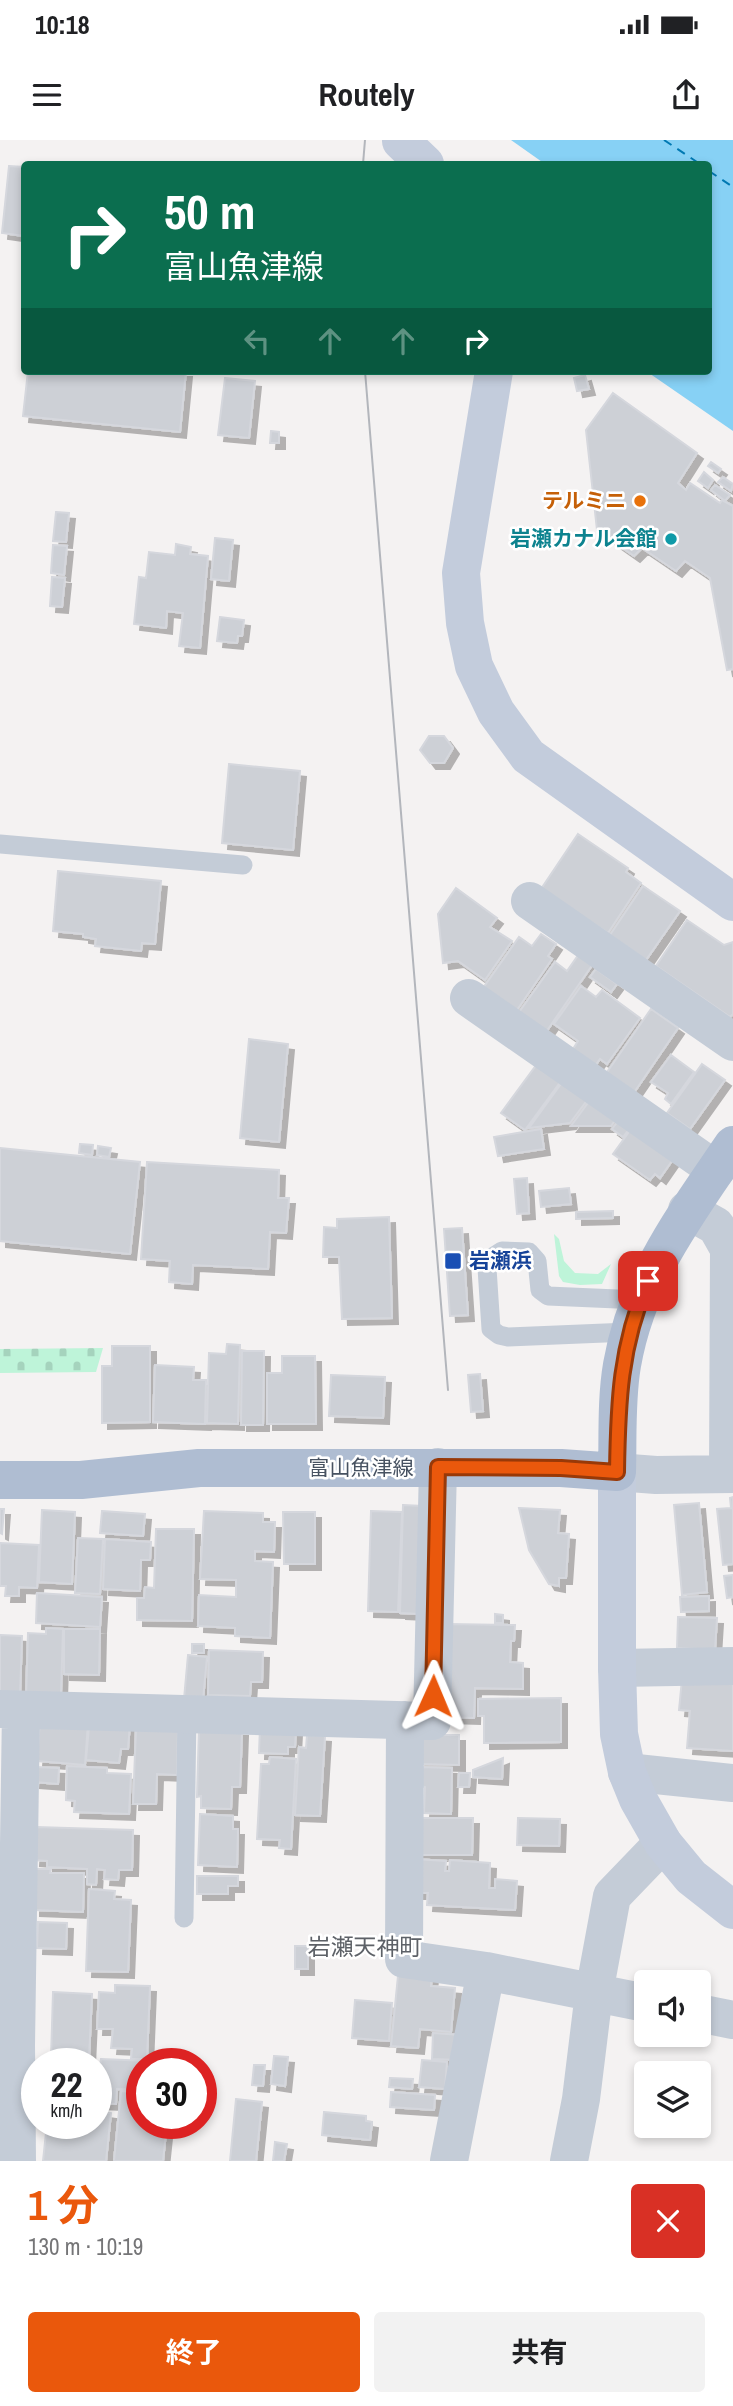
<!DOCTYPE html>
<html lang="ja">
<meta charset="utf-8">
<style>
:root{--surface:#fff;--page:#f2f2f2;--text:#202124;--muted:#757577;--accent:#ea580c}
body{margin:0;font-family:"Archivo Narrow","Noto Sans JP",sans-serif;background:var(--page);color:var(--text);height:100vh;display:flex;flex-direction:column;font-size:26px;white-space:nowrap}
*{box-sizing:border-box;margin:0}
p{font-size:23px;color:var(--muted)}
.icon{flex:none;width:38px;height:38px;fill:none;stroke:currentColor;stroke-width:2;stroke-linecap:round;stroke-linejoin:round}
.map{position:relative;height:2021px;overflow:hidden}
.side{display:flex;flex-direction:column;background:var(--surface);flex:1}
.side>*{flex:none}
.top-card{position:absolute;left:21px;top:21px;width:691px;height:214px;border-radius:7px;box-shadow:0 4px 10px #0003;background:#0b6e4f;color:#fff;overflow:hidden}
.buttons{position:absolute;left:634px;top:1830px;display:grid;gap:14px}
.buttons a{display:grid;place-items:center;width:77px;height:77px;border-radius:7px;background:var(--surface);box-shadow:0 4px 10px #0003;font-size:35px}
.speed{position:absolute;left:21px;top:1908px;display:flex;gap:14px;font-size:35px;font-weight:700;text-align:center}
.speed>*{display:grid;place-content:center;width:91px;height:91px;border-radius:50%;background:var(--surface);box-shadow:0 4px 10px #0003;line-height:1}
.speed small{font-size:18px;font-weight:400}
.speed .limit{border:10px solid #d22;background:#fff;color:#111}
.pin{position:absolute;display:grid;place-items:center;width:60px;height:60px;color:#fff;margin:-30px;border-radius:14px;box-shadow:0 4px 10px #0006}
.me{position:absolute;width:77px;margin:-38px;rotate:1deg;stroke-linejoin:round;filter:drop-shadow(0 0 5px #0008)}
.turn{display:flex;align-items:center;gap:24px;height:147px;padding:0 28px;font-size:32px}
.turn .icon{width:91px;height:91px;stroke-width:2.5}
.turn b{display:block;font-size:49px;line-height:60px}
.lanes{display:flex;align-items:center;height:66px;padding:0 28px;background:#0003;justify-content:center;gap:35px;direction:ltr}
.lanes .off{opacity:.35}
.round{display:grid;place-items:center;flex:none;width:74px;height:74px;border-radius:7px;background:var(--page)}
.head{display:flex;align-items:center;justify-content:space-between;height:119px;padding:0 28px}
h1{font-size:42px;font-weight:700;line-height:52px;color:var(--accent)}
.button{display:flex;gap:14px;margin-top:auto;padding:14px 28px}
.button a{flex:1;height:80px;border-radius:7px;background:var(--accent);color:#fff;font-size:28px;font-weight:700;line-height:80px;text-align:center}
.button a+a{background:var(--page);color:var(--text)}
.status{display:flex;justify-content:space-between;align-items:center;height:49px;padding:0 35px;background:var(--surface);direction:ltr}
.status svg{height:19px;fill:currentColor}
header{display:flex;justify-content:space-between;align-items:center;height:91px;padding:0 28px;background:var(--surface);font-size:32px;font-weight:700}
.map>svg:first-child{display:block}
.cemetery{fill:url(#cemetery-stones)}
.garden{fill:#bef4d9}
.water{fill:#87d1f5}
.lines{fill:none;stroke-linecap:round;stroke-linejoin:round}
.ferry{stroke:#0179b3;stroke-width:2;stroke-dasharray:9 7;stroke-linecap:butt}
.building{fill:#cdd0d6;stroke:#d5d7dd;stroke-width:2;filter:url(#shadow)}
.lane{stroke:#c4ccd7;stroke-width:19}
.street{stroke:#c4ccd7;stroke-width:38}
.secondary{stroke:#c3ccdc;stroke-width:38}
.primary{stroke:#afbdd2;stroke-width:38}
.tram{stroke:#b3b6bc;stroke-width:2}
.route-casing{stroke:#983908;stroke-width:18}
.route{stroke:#ea580c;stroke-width:12}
.food-dot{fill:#e8710a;stroke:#fff;stroke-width:2.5}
.culture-dot{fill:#0f9aa8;stroke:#fff;stroke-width:2.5}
.transit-dot{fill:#1a4fb4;stroke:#fff;stroke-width:2.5}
.labels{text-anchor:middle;stroke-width:5;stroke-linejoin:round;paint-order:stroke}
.food-label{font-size:21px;font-weight:bold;fill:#c56008;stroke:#fff;text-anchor:end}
.culture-label{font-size:21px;font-weight:bold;fill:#0d838f;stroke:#fff;text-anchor:end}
.transit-label{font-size:21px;font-weight:bold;fill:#164399;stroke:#fff;text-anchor:start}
.street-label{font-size:21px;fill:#475261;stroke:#fff}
.neighbourhood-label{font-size:23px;fill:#5d6167;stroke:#fff}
</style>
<div class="status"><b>10:18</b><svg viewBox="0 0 49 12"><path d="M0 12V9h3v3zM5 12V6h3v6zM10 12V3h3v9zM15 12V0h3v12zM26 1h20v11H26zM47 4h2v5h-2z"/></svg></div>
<header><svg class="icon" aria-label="menu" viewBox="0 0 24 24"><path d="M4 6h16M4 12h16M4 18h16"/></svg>Routely<svg class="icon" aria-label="share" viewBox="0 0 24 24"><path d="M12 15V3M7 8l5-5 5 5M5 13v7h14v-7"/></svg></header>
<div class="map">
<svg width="733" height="2021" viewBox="0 0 733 2021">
<defs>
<pattern id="cemetery-stones" width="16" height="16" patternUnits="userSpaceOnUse" patternTransform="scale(1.75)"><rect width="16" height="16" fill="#bef4d9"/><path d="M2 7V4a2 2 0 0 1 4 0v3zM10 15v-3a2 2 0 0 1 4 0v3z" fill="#a5d3bd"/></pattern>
<filter id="shadow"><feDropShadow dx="6" dy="6" stdDeviation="0" flood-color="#0004"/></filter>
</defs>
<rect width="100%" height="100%" fill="#f4f2f2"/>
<path class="cemetery" d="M103 1208 96 1232 0 1233V1209Z"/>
<path class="garden" d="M554 1094 559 1099 564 1121 575 1133 598 1134 611 1124 602 1144 580 1145 563 1142 559 1136Z"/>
<path class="water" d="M511 0H733V291L646 231H709V24H545Z"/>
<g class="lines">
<path class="ferry" d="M664 0 700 24
M709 31 733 47"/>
</g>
<path class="building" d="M9 26 24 27V96L2 93Z
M28 231H186L180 292 23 276Z
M585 235 589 249 577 251 574 238Z
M225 238 255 241 249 298 218 295Z
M613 253 697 313 678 343 686 350 690 343 720 363 722 360 733 366V529L727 530 710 438 685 421 676 431 642 408 634 416 597 390 586 290Z
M271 291 279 292V303H270Z
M711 322 721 329 718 333 708 326Z
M704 332 713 340 708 348 698 341Z
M723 337 733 344 731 351 718 342Z
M715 345 730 355 725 361 711 350Z
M56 372 69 373 66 402 53 401Z
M215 398 233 400 229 441 211 439Z
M176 404 191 407 190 414 208 416 200 508 179 506 183 473 167 471 166 488 134 484 139 437 146 438 149 412 175 415Z
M53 405 67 406 64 435 51 433Z
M52 437 65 438 62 467 50 466Z
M220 477 244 480 242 496H238L237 503 217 501Z
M429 596H444L453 608 444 623H430L420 610Z
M229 624 300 631 293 710 222 703Z
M578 694 628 728 626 732 641 743 608 793 541 749Z
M58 731 161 741 155 804 142 803 141 811 95 806 96 799 83 797V794L53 791Z
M643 746 680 771 646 820 610 795Z
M456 748 497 778 490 787 512 801 485 840 458 821 443 823 438 774Z
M687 780 724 805 733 802V874L730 877 656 826Z
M541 794 556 804 548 816 552 819 517 870 481 851 519 797 532 806Z
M579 814 593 824 544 895 517 875 555 822 567 831Z
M596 829 617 844 611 852 590 837Z
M581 846 596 857 602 850 640 878 607 924 600 919 595 926 573 909 578 901 554 884Z
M651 869 678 888 633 954 605 935Z
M249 899 288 904 279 1002 240 998Z
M671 915 694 932 671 964 665 959 668 953 651 942Z
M540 920 564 937 525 990 501 973Z
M702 924 725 940 690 989 667 973Z
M566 937 591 955 570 983 529 988Z
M593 956 619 975 611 986H571Z
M622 976 633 984 623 997 612 989Z
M634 985 676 1015 660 1038 655 1034 650 1040 613 1014Z
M541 989 544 1009 498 1016 494 997Z
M80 1004 93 1005 92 1015 79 1013Z
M98 1006 111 1008 109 1017 97 1015Z
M0 1008 140 1022 130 1114 0 1101Z
M147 1022 279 1030 278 1058H289L286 1093 270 1092 268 1129 193 1125 192 1144 169 1142 170 1121 141 1119Z
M527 1038 529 1073 517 1074 514 1039Z
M569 1048 571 1064 541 1067 539 1051Z
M613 1071V1078L576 1079V1072Z
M389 1077 392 1178 342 1179 339 1117H323L324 1087 337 1088V1079Z
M462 1088 468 1175 450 1176 444 1089Z
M227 1204 240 1205 238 1284 207 1283 209 1213 226 1214Z
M112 1206H150V1282L102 1283V1226H112Z
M242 1211H264L263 1285H241Z
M282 1216H315L316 1284H267V1233H282Z
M155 1225 194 1227 193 1240H206L205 1284 153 1282Z
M480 1234 483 1271 471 1272 468 1235Z
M331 1235 385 1237 383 1278 329 1276Z
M733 1357V1424L723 1425 717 1369 731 1368 730 1358Z
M699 1363 707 1452 682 1455 674 1365Z
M403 1365 423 1366 420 1474 400 1473Z
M519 1368 560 1370 558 1393 569 1394 566 1438H559V1446L549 1444 529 1410Z
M0 1369H4L2 1394 0 1393Z
M42 1370 75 1372 72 1444 39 1442Z
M102 1371 145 1374 143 1396 100 1393Z
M204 1371 263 1373V1382H275L274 1412 255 1411V1421L273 1422 270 1498 235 1496V1488L198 1486 199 1455 236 1457V1440L200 1439Z
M371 1371 402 1372 398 1472 368 1471Z
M283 1372H315V1424H284Z
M156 1389H194L192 1481 137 1480V1458H144L145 1447 154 1448Z
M78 1398 103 1399 100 1454 75 1453Z
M105 1399 151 1402 150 1420H141L140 1451 103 1449Z
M0 1403 39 1405 37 1448 19 1447V1456H5L6 1446H0Z
M733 1435V1457L727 1458 724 1436Z
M37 1453 102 1457 100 1487 36 1483Z
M709 1456V1471L681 1472 680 1457Z
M495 1474 503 1475V1483H495Z
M678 1477 717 1478 715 1510 677 1508Z
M447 1484 515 1485 514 1501H511L510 1522 523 1523V1549L475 1548 474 1578 444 1577Z
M46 1488 63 1489 61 1553 26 1557 28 1493 46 1494Z
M64 1489H100L99 1535 64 1534Z
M0 1495 22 1496 20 1556 0 1555Z
M192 1504H204V1513H192Z
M209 1510 263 1512 262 1542H251L250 1556 208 1555Z
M188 1515 207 1517 203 1560 184 1559Z
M682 1539 733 1542V1611L687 1608 690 1571 679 1570Z
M561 1558V1602L484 1603V1576H478V1559Z
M40 1580 88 1583 85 1625 37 1621Z
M130 1583 128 1609H121L119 1623 86 1620 89 1587Z
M260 1587 296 1589 295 1607H288V1614L259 1613Z
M199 1588 242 1590 240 1647H232L231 1669 201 1668V1656L197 1657Z
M136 1589 178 1590 177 1635 157 1634 156 1664H133Z
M307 1595 325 1596 320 1676 295 1675 299 1607 306 1608Z
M420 1595H459V1625L419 1624Z
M270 1617 296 1619 291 1709 279 1708 280 1700 257 1699 261 1624H269Z
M503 1618 502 1639 473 1637V1630Z
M67 1626 107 1628V1633L131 1634 129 1674 74 1672 75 1661 66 1660Z
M35 1627 59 1628 58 1644 34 1642Z
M420 1627 452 1628 451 1674 424 1673 425 1647 420 1646Z
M459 1633H470L469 1647H458Z
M200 1674 233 1676V1689H238L237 1727 198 1725Z
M417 1678H473L472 1715H417Z
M518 1678 560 1679 559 1706 517 1705Z
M36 1687 133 1690 132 1730H119L118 1740 104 1739 105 1730 97 1729 96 1745 87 1744V1729L47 1727V1721L34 1720Z
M414 1719 446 1721 445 1731H449L450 1720 490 1723 489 1748H495V1739L517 1741 515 1770 427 1765 428 1753H413Z
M34 1729H51L50 1733H84L83 1772 34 1770Z
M197 1736H238V1746H228V1754H197Z
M89 1749 115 1751 114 1759 131 1760 128 1832 86 1831Z
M38 1782 67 1783 66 1809 37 1808Z
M295 1806H308V1829H295Z
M432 1834 431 1846 455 1848 451 1892 420 1889 418 1908 391 1906 398 1836Z
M115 1845 150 1846 147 1919H131L132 1909 111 1908 113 1889H97L99 1852 115 1853Z
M53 1852 92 1854 89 1919 51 1918Z
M355 1860 392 1863 389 1901 352 1898Z
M433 1893 461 1895 460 1920 432 1919Z
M274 1916 288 1917 285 1946 271 1944Z
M101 1919 149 1921V1923H142V1950L117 1949 116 1964 96 1963V1925H100Z
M422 1920 447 1922 445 1949 419 1947Z
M34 1922 65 1923H37V1961L32 1960Z
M254 1925H265L263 1946 252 1945Z
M390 1938 413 1939 412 1949 389 1947Z
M121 1951 142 1953V1983H167L163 2021H114Z
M391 1952 435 1955 434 1970 390 1967Z
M236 1959 262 1962 256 2021H230Z
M96 1971 111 1973 106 2021H43L47 1983H96Z
M324 1972 366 1976V1981L372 1982 370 2000 322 1995Z
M275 2002 287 2004 284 2021H273Z"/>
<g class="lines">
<path class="lane" d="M0 704 243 725
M629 1192 508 1197 499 1195 491 1189 487 1128 488 1120 502 1111 529 1112 537 1121 540 1150 548 1156 640 1160
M184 1778 187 1573"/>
<path class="street" d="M530 761 733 902
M469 858 716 1030
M687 1070 716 1086 729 1109 728 1334
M617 1332 656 1335 733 1334
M617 1528 733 1526
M0 1569 432 1581 438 1327
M405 1580 404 1819 486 1831
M627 1632 733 1643
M698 1873 733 1880
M0 1904 16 1905 21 1570
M16 1905 17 2021
M449 2021 486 1831 646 1863
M569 2021 581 1959 594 1853 612 1756 663 1703"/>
<path class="secondary" d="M401 1 425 24
M494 231 461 433 465 483 474 526 496 572 528 616 733 762
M617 1332V1528L619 1594 627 1632 638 1659 663 1703 691 1737 733 1770"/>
<path class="primary" d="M0 1340H81L199 1328H561L617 1332C618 1297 616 1260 622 1225 637 1138 685 1076 733 1005"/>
<path class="tram" d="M363 24 365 0
M365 231 448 1250"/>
</g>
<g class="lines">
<g class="route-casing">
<path id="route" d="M433 1556 438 1327 561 1328 617 1332C618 1263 620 1206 648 1141"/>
</g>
<use href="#route" class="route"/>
</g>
<circle class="food-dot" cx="640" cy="361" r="7"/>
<circle class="culture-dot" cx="671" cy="399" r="7"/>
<rect class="transit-dot" x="444" y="1112" width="18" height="18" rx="3.5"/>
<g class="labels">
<g class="food-label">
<text x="626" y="368">テルミニ</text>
</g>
<g class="culture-label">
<text x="657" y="406">岩瀬カナル会館</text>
</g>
<g class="transit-label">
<text x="469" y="1128">岩瀬浜</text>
</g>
<g class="street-label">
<text x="361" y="1335">富山魚津線</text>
</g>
<g class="neighbourhood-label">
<text x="365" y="1815">岩瀬天神町</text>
</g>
</g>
</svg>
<div class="buttons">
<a><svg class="icon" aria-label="sound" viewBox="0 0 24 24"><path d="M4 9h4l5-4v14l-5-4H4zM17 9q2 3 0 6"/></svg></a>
<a><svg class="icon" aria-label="layers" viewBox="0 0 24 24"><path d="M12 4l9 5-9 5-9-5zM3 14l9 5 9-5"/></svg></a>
</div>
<div class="speed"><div>22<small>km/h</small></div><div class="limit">30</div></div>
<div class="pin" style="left:648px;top:1141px;background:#d93025"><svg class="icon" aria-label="arrive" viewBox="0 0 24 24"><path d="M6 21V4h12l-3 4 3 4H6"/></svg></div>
<svg class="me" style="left:433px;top:1556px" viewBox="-20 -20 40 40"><path d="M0-17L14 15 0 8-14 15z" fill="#ea580c" stroke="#fff" stroke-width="4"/></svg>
<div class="top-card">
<div class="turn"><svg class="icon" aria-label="right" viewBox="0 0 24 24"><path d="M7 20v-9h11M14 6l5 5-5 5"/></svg><div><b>50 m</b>富山魚津線</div></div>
<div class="lanes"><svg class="icon off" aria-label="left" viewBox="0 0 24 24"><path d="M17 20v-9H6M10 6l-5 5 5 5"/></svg><svg class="icon off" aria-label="ahead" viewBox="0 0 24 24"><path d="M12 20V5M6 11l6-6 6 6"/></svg><svg class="icon off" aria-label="ahead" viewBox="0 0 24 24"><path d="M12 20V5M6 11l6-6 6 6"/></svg><svg class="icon" aria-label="right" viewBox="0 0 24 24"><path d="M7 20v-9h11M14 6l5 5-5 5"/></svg></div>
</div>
</div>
<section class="side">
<div class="head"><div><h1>1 分</h1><p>130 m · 10:19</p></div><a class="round" style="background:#d93025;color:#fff"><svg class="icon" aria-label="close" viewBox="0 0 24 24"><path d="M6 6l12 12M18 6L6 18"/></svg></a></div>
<div class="button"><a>終了</a><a>共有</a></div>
</section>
